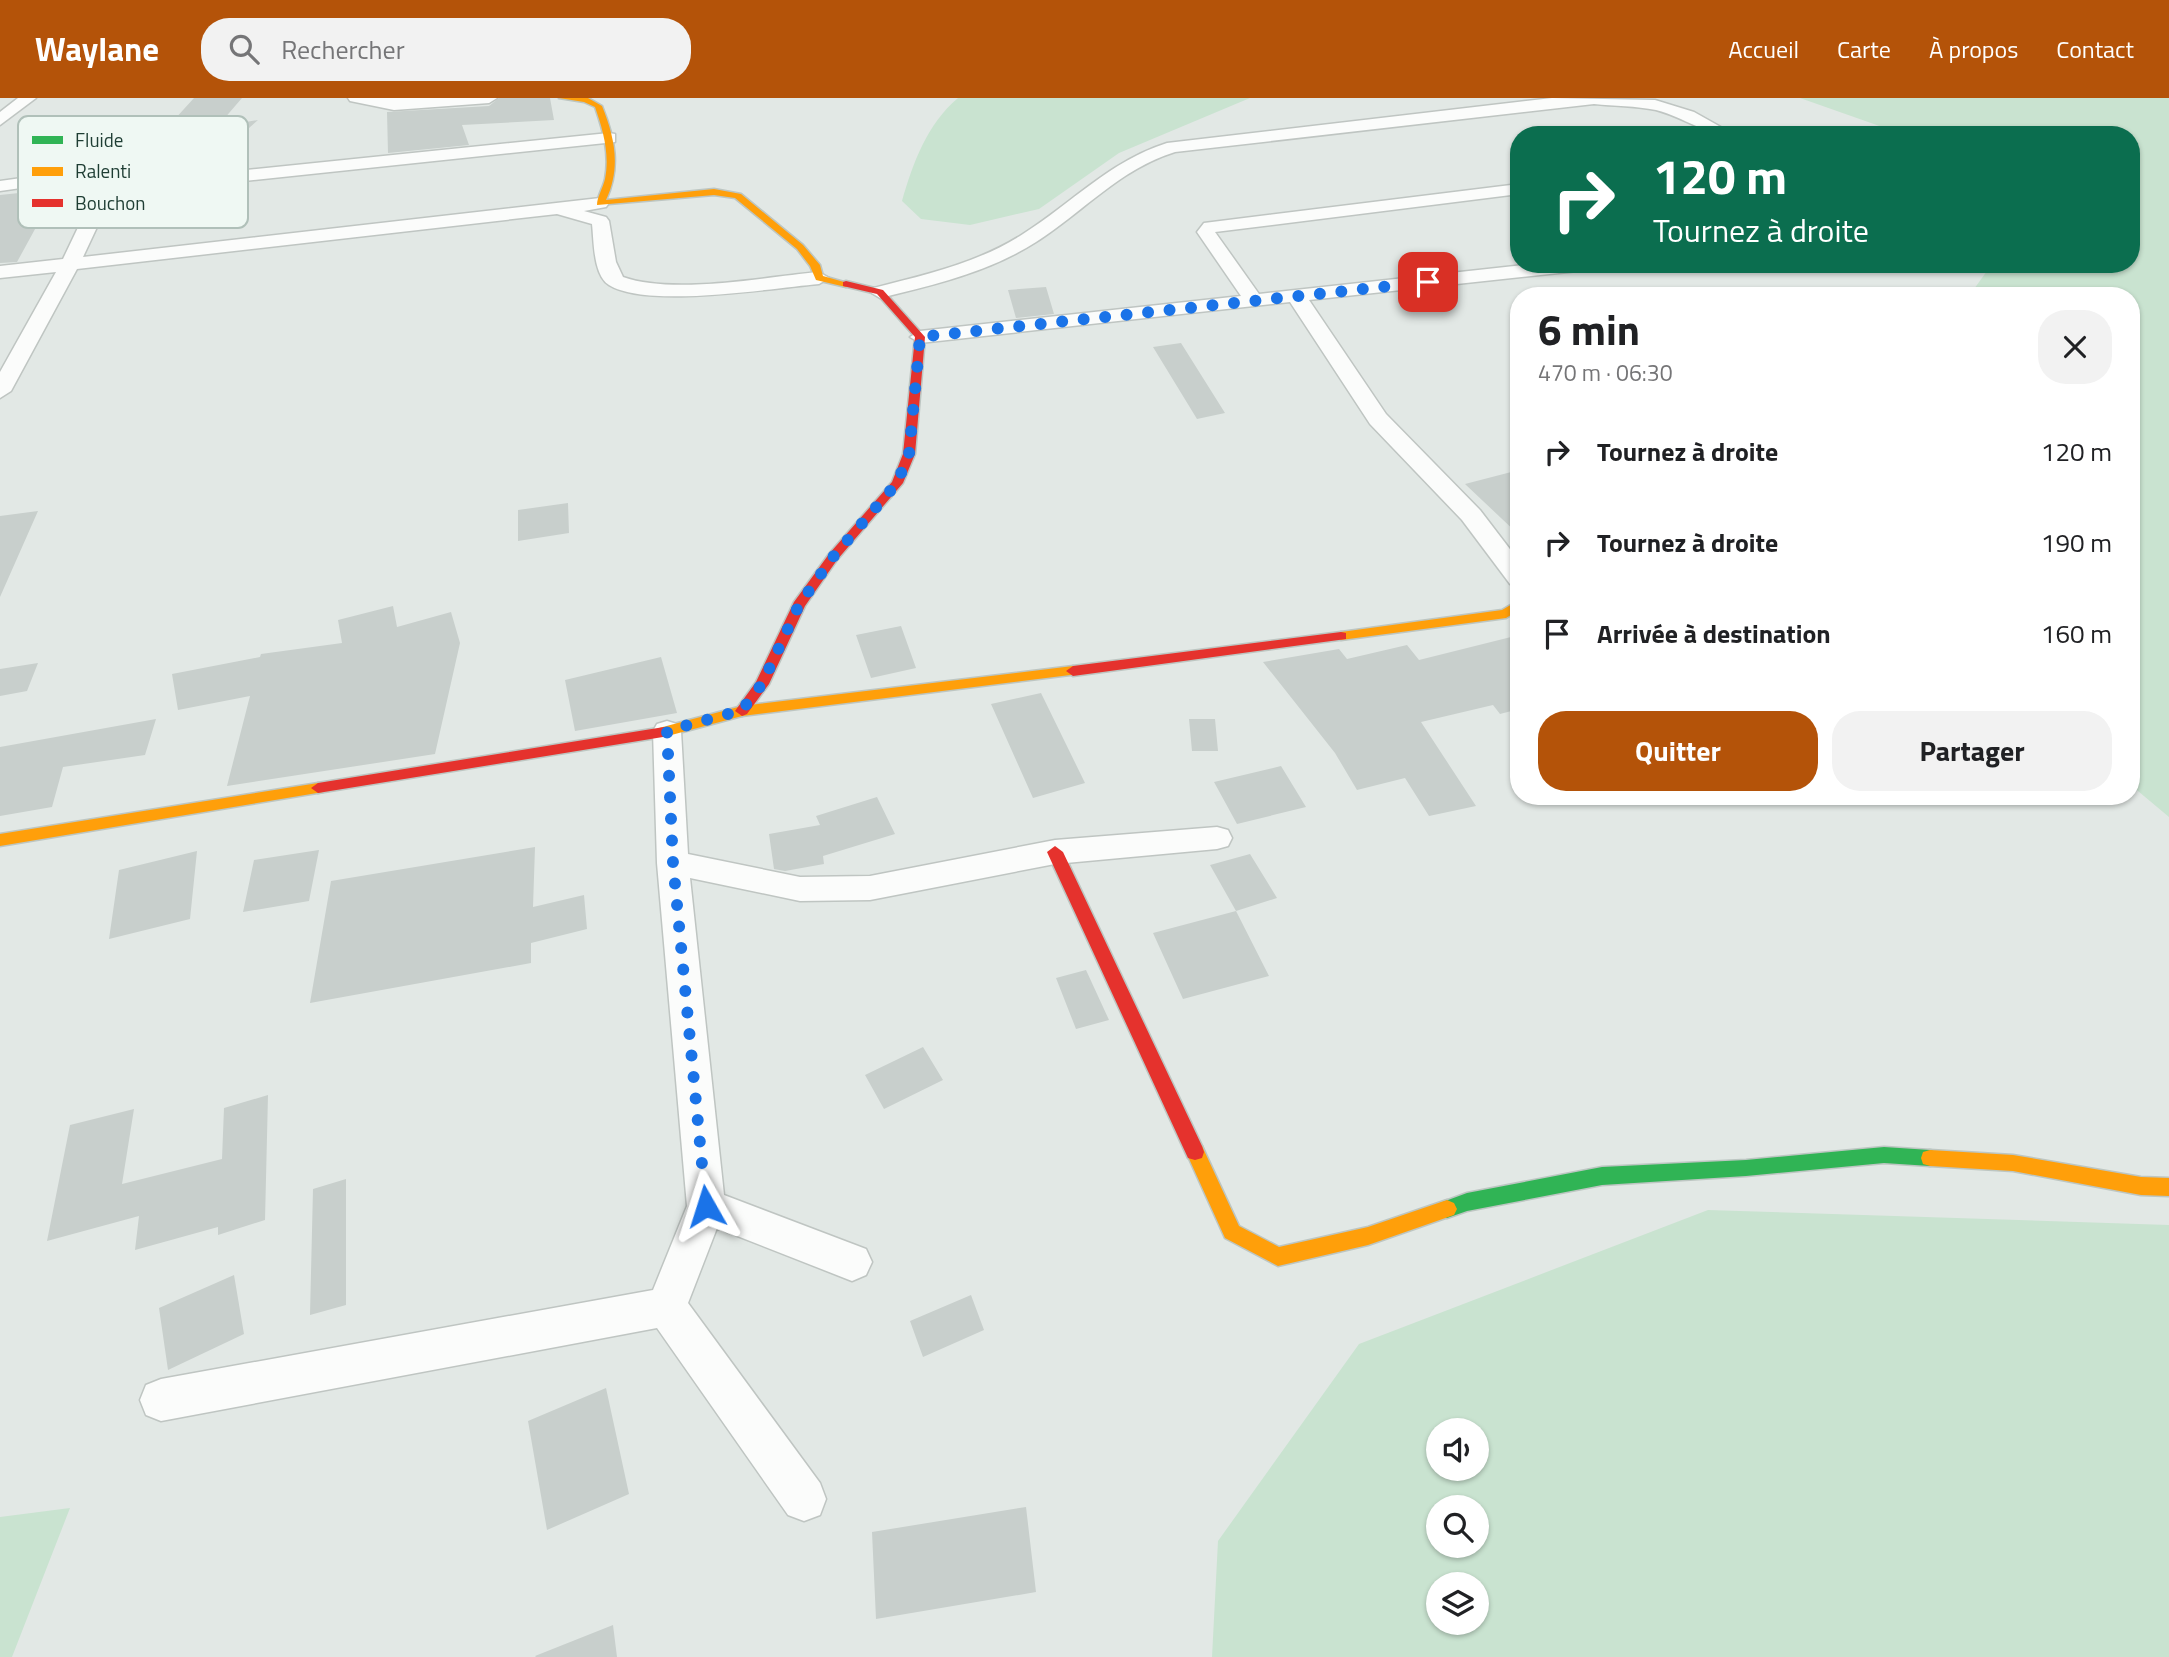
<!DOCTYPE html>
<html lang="fr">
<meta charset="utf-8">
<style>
:root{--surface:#fff;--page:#f2f2f2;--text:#202124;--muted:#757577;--accent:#b45309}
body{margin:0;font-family:"Titillium Web",sans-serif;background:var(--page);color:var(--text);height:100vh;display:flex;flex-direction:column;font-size:26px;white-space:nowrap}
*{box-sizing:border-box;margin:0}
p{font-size:23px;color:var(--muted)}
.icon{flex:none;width:38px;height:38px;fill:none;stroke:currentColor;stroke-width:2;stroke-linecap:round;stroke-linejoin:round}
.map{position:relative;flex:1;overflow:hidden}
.sheet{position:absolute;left:1510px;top:189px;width:630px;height:518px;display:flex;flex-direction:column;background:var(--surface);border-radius:28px;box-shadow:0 2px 5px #0004}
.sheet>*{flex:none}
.hud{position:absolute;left:1510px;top:28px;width:630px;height:147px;border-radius:28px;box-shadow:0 2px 5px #0004;background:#0b6e4f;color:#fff;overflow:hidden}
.tools{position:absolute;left:1426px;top:1320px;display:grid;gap:14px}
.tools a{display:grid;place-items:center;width:63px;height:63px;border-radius:50%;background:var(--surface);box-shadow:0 2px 5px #0004;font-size:35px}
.pin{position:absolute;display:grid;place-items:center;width:60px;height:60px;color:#fff;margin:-30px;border-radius:14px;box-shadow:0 4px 10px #0006}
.me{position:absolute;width:77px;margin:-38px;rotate:354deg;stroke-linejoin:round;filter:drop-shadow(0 0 5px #0008)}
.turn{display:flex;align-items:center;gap:24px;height:147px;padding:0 28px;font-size:32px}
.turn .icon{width:91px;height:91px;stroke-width:2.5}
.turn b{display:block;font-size:49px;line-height:60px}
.round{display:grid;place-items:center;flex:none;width:74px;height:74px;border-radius:28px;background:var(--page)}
.head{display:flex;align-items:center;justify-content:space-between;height:119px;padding:0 28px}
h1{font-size:42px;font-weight:700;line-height:52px}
.cta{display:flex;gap:14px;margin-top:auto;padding:14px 28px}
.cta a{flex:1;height:80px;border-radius:28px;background:var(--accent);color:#fff;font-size:28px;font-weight:700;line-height:80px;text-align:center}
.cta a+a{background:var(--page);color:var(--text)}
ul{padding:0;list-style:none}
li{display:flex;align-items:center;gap:21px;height:91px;padding:0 28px}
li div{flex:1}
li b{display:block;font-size:26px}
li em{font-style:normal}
header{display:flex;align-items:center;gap:42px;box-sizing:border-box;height:98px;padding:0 35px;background:var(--accent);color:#fff}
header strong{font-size:33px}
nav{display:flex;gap:38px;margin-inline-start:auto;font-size:24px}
.search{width:490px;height:63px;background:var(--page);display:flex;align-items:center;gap:18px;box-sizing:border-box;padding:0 24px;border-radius:28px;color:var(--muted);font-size:26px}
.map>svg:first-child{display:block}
.green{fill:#c9e3d0;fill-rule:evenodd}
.building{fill:#c8cfcc}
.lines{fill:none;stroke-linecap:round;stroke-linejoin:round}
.street-casing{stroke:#bfc5c2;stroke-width:3}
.fast-casing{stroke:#bdc6c2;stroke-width:3}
.slow-casing{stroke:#bdc6c2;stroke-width:3}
.jam-casing{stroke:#bdc6c2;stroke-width:3}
.street{fill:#fbfcfb;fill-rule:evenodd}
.fast{fill:#30b455;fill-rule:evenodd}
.slow{fill:#ff9f0a;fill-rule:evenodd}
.jam{fill:#e5322d;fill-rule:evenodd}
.route{stroke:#1a73e8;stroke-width:12;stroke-dasharray:0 21.6}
.key{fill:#eff8f3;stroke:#b0c0b9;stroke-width:2}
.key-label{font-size:19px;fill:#1e3d33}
</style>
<header>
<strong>Waylane</strong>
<div class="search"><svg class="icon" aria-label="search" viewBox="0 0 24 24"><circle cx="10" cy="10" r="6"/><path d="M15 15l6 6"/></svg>Rechercher</div>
<nav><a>Accueil</a><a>Carte</a><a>À propos</a><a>Contact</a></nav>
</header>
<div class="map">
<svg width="2169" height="1559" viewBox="0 0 2169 1559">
<rect width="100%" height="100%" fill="#e2e8e5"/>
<path class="green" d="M958 0H1250L1119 55 1039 111 970 127 921 121 902 103C913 65 927 26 958 0Z
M1800 0H2169V719L2132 688V198H1969L1992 166H2132V37H1905Z
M1708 1112 2169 1127V1559H1212L1218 1443 1359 1246ZM1438 1332H1477V1370H1438ZM1438 1409H1477V1447H1438ZM1438 1486H1477V1524H1438Z
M70 1410 12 1559H0V1419Z"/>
<path class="building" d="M194 0H242L217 29 258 22 200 74 133 81 153 45Z
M499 0H550L554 22 462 27 469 47 388 55 387 14 489 8Z
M57 91 17 164 0 165V97Z
M1046 189 1054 216 1016 220 1008 192Z
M1181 245 1225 315 1197 321 1153 249Z
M1519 372V437L1465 386Z
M568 405 569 435 518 443V412Z
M38 413 0 499V418Z
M393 508 397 529 451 514 460 545 435 656 227 688 250 598 178 612 172 576 260 559 261 556 342 545 338 522Z
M901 528 916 570 871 580 856 537Z
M1519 537V611L1500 616 1493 607 1421 624 1476 708 1429 718 1405 680 1357 692 1335 655 1263 564 1339 551 1347 561 1407 547 1419 562Z
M661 559 677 615 575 633 565 582Z
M38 565 27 593 0 598V571Z
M1041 595 1085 685 1033 700 991 606Z
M156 621 145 657 63 669 52 709 0 718V649Z
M1189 621H1215L1218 653H1192Z
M1281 668 1306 709 1237 726 1214 684Z
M877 699 895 736 823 758 824 766 785 773 774 771 769 736 820 727 816 718Z
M535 749 533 809 584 797 587 831 531 845V865L310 905 331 783Z
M319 752 309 803 243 814 254 762Z
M197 753 190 821 109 841 119 772Z
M1250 756 1277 800 1236 813 1210 767Z
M1236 813 1269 878 1183 901 1153 835Z
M1086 872 1109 922 1076 931 1056 880Z
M923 949 943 982 884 1011 865 977Z
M268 997 265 1122 218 1137V1129L135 1152 139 1118 47 1143 70 1027 134 1011 122 1086 222 1061 224 1010Z
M346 1081V1207L310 1217 313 1091Z
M234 1177 244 1236 168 1272 159 1210Z
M971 1197 984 1232 923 1259 910 1223Z
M606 1290 629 1396 547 1432 528 1323Z
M1026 1409 1036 1494 876 1521 872 1434Z
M613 1527 617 1559H536L535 1558Z"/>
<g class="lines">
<g class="street-casing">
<path id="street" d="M18 0H36L0 27V14Z
M348 0H497L489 5 394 12 350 3Z
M1552 0 1655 2 1694 14 1735 37C1704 37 1686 20 1656 12 1636 8 1614 8 1594 6L1175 54C1120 71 1083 114 1036 144 989 174 934 187 880 200L870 194 873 190C925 177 978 165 1023 136 1072 105 1110 63 1167 45Z
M609 35 615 36V44L112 97 83 159 600 100 609 105 606 109 584 113 606 119 609 123 616 164 623 179C674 197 764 179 819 174L829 180 819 186C773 190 647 211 609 187 593 177 594 143 592 126L557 116 77 171 11 293 0 300V274L56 174 0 180V168L63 161 96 92 84 81 0 93V83L86 71 101 76 110 86Z
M1519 86V96L1215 134 1259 196 1532 166H1596L1587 172 1309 202 1386 316 1480 412 1519 463V488L1510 486 1462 422 1370 326 1290 204 920 245 910 239 920 233 1241 198 1197 134 1204 125Z
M667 623 677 626 681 633 688 756 800 779 870 778 1055 742 1217 729 1228 732 1232 740 1228 748 1217 751 1055 766 870 802 800 803 690 780 724 1097 866 1151 872 1164 866 1177 852 1183 717 1130 688 1205 820 1385 826 1401 820 1417 804 1423 788 1417 657 1230 161 1323 146 1317 140 1302 146 1287 161 1281 653 1192 687 1108 657 765 653 633 657 626Z"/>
</g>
<g class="fast-casing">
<path id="fast" d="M1884 1049 1930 1052 1937 1054 1939 1060 1937 1066 1930 1068 1884 1065 1746 1078 1602 1087 1467 1113 1447 1120 1440 1117 1437 1111 1440 1105 1467 1095 1602 1069 1746 1062Z"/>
</g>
<g class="slow-casing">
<path id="slow" d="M559 0H588L602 8C615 40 621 70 606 102L714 91 741 96 803 147 820 167 823 178 851 186 846 189 816 182 810 168 797 151 735 100 714 97 597 107C597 99 603 90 605 81 610 56 603 32 595 9L584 4Z
M1519 502V512L1506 520 1341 542 1334 538 1341 534 1502 512Z
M1073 568 1080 573 1078 576 742 618 664 639 657 634 659 630 742 608Z
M318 685 323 686 325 690 323 694 0 748V736Z
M1195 1046 1202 1048 1239 1128 1279 1149 1368 1129 1447 1102 1454 1105 1457 1111 1454 1117 1368 1147 1278 1168 1225 1140 1186 1054 1188 1048Z
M1930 1052 2013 1057 2141 1079 2169 1080V1098L2141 1097 2013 1073 1930 1068 1923 1066 1921 1060 1923 1054Z"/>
</g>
<g class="jam-casing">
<path id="jam" d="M846 183 883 192 925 239 915 356 903 385 837 462 805 508 769 586 747 616 742 618 735 613 756 584 794 504 829 456 892 384 903 356 915 239 877 196 843 188V184Z
M1341 534 1346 535V541L1073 578 1066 573 1073 568Z
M664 629 671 634 669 638 318 695 311 690 318 685Z
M1055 748 1063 754 1202 1048 1204 1054 1202 1060 1195 1062 1188 1060 1047 754Z"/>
</g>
<use href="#street" class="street"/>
<use href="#fast" class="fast"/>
<use href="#slow" class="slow"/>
<use href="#jam" class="jam"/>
</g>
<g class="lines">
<path class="route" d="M706 1108 673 765 667 633 742 612 762 586 799 507 833 459 897 385 909 356 920 239 1428 184"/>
</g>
<rect x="18" y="18" width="230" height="112" rx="10" class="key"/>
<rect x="32" y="38" width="31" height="8" fill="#30b455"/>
<rect x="32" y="69" width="31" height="9" fill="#ff9f0a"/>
<rect x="32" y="101" width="31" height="8" fill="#e5322d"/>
<g class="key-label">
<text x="75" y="49">Fluide</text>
<text x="75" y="80">Ralenti</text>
<text x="75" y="112">Bouchon</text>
</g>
</svg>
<div class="tools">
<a><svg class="icon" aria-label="sound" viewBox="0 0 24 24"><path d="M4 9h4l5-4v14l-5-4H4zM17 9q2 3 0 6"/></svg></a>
<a><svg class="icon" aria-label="search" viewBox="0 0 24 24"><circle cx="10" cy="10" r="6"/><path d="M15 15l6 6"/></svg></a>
<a><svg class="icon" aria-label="layers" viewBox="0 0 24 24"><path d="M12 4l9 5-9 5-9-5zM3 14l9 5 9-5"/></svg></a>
</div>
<div class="pin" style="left:1428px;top:184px;background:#d93025"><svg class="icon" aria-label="arrive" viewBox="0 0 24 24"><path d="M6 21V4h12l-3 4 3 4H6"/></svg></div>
<svg class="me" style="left:706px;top:1108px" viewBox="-20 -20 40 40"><path d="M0-17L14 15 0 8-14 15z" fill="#1a73e8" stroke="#fff" stroke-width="4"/></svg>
<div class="hud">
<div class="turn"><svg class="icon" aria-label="right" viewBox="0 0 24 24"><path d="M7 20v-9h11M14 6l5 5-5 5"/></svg><div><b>120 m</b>Tournez à droite</div></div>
</div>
<section class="sheet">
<div class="head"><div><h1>6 min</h1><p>470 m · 06:30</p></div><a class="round"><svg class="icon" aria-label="close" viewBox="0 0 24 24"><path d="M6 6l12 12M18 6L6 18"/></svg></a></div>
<ul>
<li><svg class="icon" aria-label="right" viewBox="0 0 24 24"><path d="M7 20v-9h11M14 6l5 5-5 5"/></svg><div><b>Tournez à droite</b></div><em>120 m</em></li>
<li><svg class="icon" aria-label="right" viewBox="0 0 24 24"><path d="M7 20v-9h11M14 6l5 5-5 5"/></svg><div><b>Tournez à droite</b></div><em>190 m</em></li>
<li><svg class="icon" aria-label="arrive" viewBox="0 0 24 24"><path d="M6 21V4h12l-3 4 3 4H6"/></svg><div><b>Arrivée à destination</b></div><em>160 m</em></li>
</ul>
<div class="cta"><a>Quitter</a><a>Partager</a></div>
</section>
</div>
